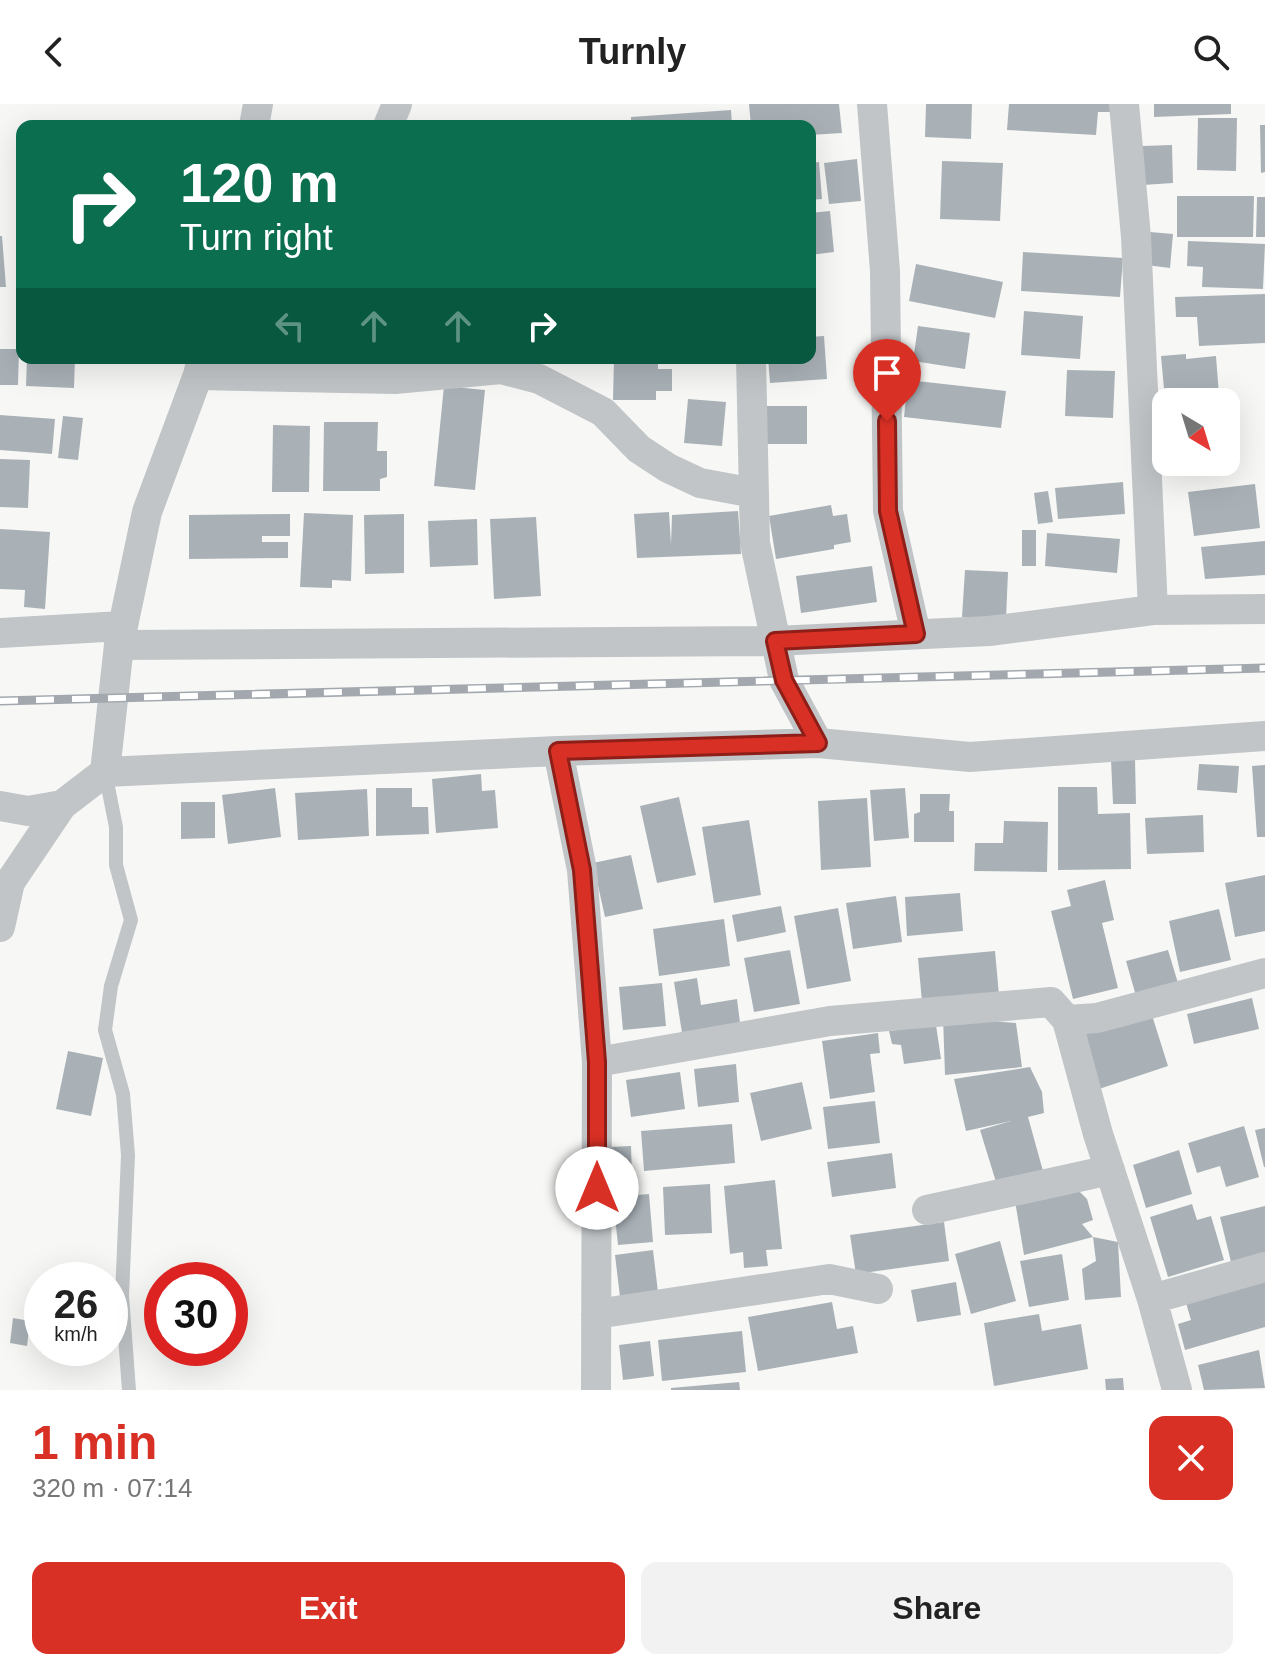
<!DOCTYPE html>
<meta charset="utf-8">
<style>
:root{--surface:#fff;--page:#f2f2f2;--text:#222;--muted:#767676;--accent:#d93025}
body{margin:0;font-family:Arial,sans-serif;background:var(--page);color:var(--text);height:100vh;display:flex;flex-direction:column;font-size:30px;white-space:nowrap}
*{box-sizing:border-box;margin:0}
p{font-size:26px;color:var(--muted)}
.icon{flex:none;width:44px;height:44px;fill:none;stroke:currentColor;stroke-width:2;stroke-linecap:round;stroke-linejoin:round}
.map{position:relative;height:1286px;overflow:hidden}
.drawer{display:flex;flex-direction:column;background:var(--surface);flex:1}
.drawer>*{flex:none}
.top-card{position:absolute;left:16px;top:16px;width:800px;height:244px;border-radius:16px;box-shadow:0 8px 32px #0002;background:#0b6e4f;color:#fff;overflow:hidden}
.needle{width:52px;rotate:142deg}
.tools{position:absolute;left:1152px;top:284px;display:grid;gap:16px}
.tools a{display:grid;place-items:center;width:88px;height:88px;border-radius:16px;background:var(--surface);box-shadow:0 8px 32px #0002;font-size:40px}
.speed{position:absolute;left:24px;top:1158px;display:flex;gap:16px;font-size:40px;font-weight:700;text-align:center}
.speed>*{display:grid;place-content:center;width:104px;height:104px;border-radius:50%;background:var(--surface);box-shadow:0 8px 32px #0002;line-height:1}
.speed small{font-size:20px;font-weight:400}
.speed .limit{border:12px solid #d22;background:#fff;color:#111}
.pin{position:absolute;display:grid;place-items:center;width:68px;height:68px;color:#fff;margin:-82px -34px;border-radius:50% 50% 50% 0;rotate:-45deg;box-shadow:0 0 8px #0007}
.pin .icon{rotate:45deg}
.me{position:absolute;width:88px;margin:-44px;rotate:0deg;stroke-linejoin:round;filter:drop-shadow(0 0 6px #0008)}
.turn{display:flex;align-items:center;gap:28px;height:168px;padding:0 32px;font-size:36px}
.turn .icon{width:104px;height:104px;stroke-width:2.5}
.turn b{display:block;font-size:56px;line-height:68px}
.lanes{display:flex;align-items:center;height:76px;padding:0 32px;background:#0003;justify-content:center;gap:40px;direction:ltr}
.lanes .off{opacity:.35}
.round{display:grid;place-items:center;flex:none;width:84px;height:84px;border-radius:16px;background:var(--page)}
.headline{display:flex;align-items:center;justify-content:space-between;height:136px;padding:0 32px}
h1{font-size:48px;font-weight:700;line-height:60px;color:var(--accent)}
.cta{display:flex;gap:16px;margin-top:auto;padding:16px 32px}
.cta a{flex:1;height:92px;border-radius:16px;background:var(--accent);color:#fff;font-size:32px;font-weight:700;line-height:92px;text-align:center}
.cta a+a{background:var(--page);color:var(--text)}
header{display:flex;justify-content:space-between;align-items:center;height:104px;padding:0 32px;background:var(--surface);font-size:36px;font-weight:700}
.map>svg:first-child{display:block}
.building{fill:#a9b1b7}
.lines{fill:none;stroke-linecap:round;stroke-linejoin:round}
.service{stroke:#c1c5c8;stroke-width:14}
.minor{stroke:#c1c5c8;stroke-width:30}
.rail-casing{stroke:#a2a8ae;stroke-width:9}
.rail{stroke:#fff;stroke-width:6;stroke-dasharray:18;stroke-linecap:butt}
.route-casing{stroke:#8d1f18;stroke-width:20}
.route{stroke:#d93025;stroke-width:14}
</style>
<header><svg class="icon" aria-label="back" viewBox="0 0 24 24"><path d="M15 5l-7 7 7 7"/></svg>Turnly<svg class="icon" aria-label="search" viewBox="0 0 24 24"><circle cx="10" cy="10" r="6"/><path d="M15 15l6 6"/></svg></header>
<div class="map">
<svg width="1265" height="1286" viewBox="0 0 1265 1286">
<rect width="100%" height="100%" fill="#f7f8f5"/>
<path class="building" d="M749 0H839L842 29 810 31V22H751Z
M926 0H972L971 35 925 33Z
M1009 0H1111L1110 8H1098L1096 31 1007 26Z
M1154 0H1231V10L1154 13Z
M731 6 732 22H631V13Z
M1198 14H1237L1236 67 1197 66Z
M1260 21H1265V68L1261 69Z
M1172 41 1173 79 1143 81 1142 42Z
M857 55 861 97 829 100 824 59Z
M942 57 1003 59 1000 117 940 115Z
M819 58 822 95 810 96V59Z
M1177 92H1254L1253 133H1177Z
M1257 93H1265V133H1256Z
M830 107 834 148 810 151V109Z
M1150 128 1173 130 1170 164 1146 161Z
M0 132H2L6 183H0Z
M1188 137 1265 140 1263 185 1202 183 1203 163 1187 162Z
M1023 148 1123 154 1120 193 1021 187Z
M916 160 1003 178 995 214 909 197Z
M813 169 816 207 810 208V170Z
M1265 190V239L1199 242 1197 213H1176L1175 193Z
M1024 207 1083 212 1080 255 1021 251Z
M918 222 970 229 965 265 913 257Z
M824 232 827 275 770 279 768 254H810V233Z
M0 245H19L18 281H0Z
M1186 250V255L1216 252 1219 291 1165 296 1161 252Z
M27 254H75L74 284 26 282Z
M614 254H658V265H672V287H656V296H613Z
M1067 266 1115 267 1113 314 1065 312Z
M908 276 1006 287 1001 324 904 313Z
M444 282 485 286 475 386 434 382Z
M688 295 726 298 722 342 684 339Z
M764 302H807V340H764Z
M0 311 55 315 52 350 0 346Z
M63 312 83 314 78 356 58 354Z
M324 318H378L377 347H387V373L380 375V387H323Z
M273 321 310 322 309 388H272Z
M0 355 30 356 28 404 0 403Z
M1123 378 1125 410 1058 415 1055 384Z
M1255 380 1260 424 1194 432 1188 388Z
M1048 387 1053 418 1038 420 1034 389Z
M831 401 833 412 847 410 851 438 834 441V445L776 455 769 412Z
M738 407 741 450 637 454 634 410 669 408 671 440 672 411Z
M304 409 353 411 351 477 332 476V484L300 483Z
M290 410V432H262V438H288V454L189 455V411Z
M404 410V469L365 470 364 411Z
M536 413 541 492 494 495 490 415Z
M477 415 478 461 430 463 428 417Z
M0 425 50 428 45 505 24 503 25 486 0 485Z
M1022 426H1036V462H1022Z
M1047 429 1120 435 1117 469 1045 462Z
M1265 437V471L1205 475 1201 443Z
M872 462 877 498 801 509 796 472Z
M965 466 1008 468 1006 515 962 513Z
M1135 655 1136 700H1113L1111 656Z
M1199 660 1239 662 1237 689 1197 686Z
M1265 661V733H1257L1252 662Z
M481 670 482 687 495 686 498 724 436 729 432 675Z
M1058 683H1097L1098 710 1130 709 1131 765 1058 766Z
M275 684 281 733 228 740 222 691Z
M376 684H412V703H428L429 730 376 732Z
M905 684 909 734 874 737 870 686Z
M367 685 369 732 298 736 295 689Z
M920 690H950L949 707H954V738H914V710L920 708Z
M679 693 696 771 657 779 640 702Z
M867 694 871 763 821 766 818 697Z
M181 698H215V734L181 735Z
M1203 711 1204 748 1147 750 1145 714Z
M749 716 761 791 714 799 702 723Z
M1004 717 1048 718 1047 768 974 767 975 739H1003Z
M631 751 643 805 605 813 593 759Z
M1265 771V827L1235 833 1225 779Z
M1105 776 1114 816 1102 819 1118 884 1073 895 1051 807 1071 802 1067 786Z
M960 789 963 827 907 832 905 793Z
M896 792 902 838 853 845 846 799Z
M781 802 786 828 737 838 732 811Z
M838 804 851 877 807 885 794 812Z
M1219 805 1231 856 1180 868 1169 817Z
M724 815 730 862 659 872 653 825Z
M790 846 800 900 754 908 744 854Z
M1168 846 1178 879 1136 892 1126 857Z
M995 847 999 891 922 898 918 854Z
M697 874 701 901 737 895 740 919 682 929 674 878Z
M662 879 666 922 623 926 619 883Z
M1252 894 1259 925 1194 940 1187 910Z
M1151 908 1168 962 1099 985 1082 931Z
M943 913 1016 919 1022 963 945 971Z
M936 921 941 955 904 960 901 941 892 940 889 927Z
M878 929 880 949 870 950 875 988 830 995 822 937Z
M68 947 103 954 91 1012 56 1005Z
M736 960 739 998 698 1003 694 965Z
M1030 963 1042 988 1044 1009 1028 1013 1043 1067 996 1078 980 1026 1011 1017 966 1027 954 975Z
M680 968 685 1005 631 1013 626 976Z
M802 978 812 1025 761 1037 750 989Z
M875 997 880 1039 828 1045 823 1003Z
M732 1020 735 1059 644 1067 641 1027Z
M1244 1022 1259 1073 1226 1083 1220 1062 1197 1069 1188 1039Z
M1265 1024V1063H1264L1255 1026Z
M631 1042 632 1074 612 1075 610 1043Z
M1179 1046 1192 1090 1146 1104 1133 1061Z
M892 1049 896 1084 832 1093 827 1058Z
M775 1076 782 1145 766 1146 768 1162 744 1164 743 1148 730 1150 724 1082Z
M710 1080 712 1129 665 1131 663 1083Z
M1077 1085 1087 1095 1093 1116 1082 1120 1093 1133 1024 1151 1015 1097Z
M649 1090 653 1138 618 1141 613 1093Z
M1192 1100 1197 1116 1211 1112 1224 1156 1168 1173 1150 1113Z
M1265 1102V1150L1231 1158 1220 1113Z
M944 1118 949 1157 856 1170 850 1131Z
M1093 1133 1118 1138 1121 1193 1085 1196 1082 1165 1096 1157Z
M1000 1137 1016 1197 971 1210 955 1150Z
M653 1146 658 1188 620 1193 615 1151Z
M1062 1150 1069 1196 1029 1203 1020 1157Z
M1265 1176V1223L1185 1246 1178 1220 1191 1216 1186 1199Z
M956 1178 961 1211 917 1218 911 1186Z
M832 1198 837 1225 853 1222 858 1249 758 1267 748 1213Z
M1039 1210 1042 1227 1081 1220 1088 1265 994 1282 984 1219Z
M13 1214 30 1217 27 1242 10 1239Z
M742 1227 746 1268 662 1277 658 1236Z
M650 1237 654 1272 623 1276 619 1241Z
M40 1244H81L79 1254 40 1248Z
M1259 1246 1265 1284 1204 1286 1198 1261Z
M1123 1274 1124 1286H1106L1105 1275Z
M739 1278 740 1286H671V1284Z"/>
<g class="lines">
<path class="service" d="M105 668 116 723V761L131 816 111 882 105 926 123 990 128 1051 122 1192 129 1286"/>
<path class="minor" d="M872 0 885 167 888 407 916 530
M1124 0 1136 133 1153 506
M254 22 258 0
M388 22 397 0
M751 254 755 439 784 576 818 639
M198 271 395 275 501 265 539 275 603 308 639 345 668 364 700 379 754 389
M0 529 122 522
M119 541 775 537 989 527 1153 506 1265 505
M558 647 582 766 597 958 596 1286
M105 668 558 647 818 639 970 653 1265 632
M0 702 28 707 62 701
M0 823 10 778 62 701 105 668 119 541 147 408 198 271 202 254
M1067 916 1098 1030 1152 1195 1177 1286
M597 958 830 917 1051 898 1067 916 1097 914 1265 869
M927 1106 1110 1066
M1152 1195 1265 1163
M596 1210 829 1175 878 1185"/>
<g class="rail-casing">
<path id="rail" d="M0 597 1265 564"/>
</g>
<use href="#rail" class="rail"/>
</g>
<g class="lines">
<g class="route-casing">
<path id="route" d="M597 1084V958L582 766 558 647 818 639 784 576 775 537 916 530 888 407 887 317"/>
</g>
<use href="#route" class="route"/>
</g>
</svg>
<div class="tools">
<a><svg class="needle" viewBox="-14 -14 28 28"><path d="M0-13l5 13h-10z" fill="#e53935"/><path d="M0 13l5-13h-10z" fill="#767676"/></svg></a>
</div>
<div class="speed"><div>26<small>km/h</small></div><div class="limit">30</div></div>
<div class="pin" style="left:887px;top:317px;background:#d93025"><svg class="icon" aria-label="arrive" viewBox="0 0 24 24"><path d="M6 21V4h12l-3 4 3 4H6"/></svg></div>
<svg class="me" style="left:597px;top:1084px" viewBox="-20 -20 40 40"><circle r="19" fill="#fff"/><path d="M0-13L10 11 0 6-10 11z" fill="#d93025"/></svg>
<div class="top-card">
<div class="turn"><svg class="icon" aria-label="right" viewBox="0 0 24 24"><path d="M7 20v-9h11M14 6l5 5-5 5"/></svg><div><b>120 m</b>Turn right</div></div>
<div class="lanes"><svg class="icon off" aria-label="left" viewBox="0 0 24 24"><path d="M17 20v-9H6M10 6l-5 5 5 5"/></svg><svg class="icon off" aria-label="ahead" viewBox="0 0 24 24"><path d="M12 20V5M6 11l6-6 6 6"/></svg><svg class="icon off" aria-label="ahead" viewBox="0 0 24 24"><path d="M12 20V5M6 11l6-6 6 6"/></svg><svg class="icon" aria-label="right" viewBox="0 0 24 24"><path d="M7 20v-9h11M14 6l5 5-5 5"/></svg></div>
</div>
</div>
<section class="drawer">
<div class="headline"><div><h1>1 min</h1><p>320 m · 07:14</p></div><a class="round" style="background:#d93025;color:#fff"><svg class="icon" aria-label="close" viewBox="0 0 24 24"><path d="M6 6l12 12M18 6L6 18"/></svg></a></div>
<div class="cta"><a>Exit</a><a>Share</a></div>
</section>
